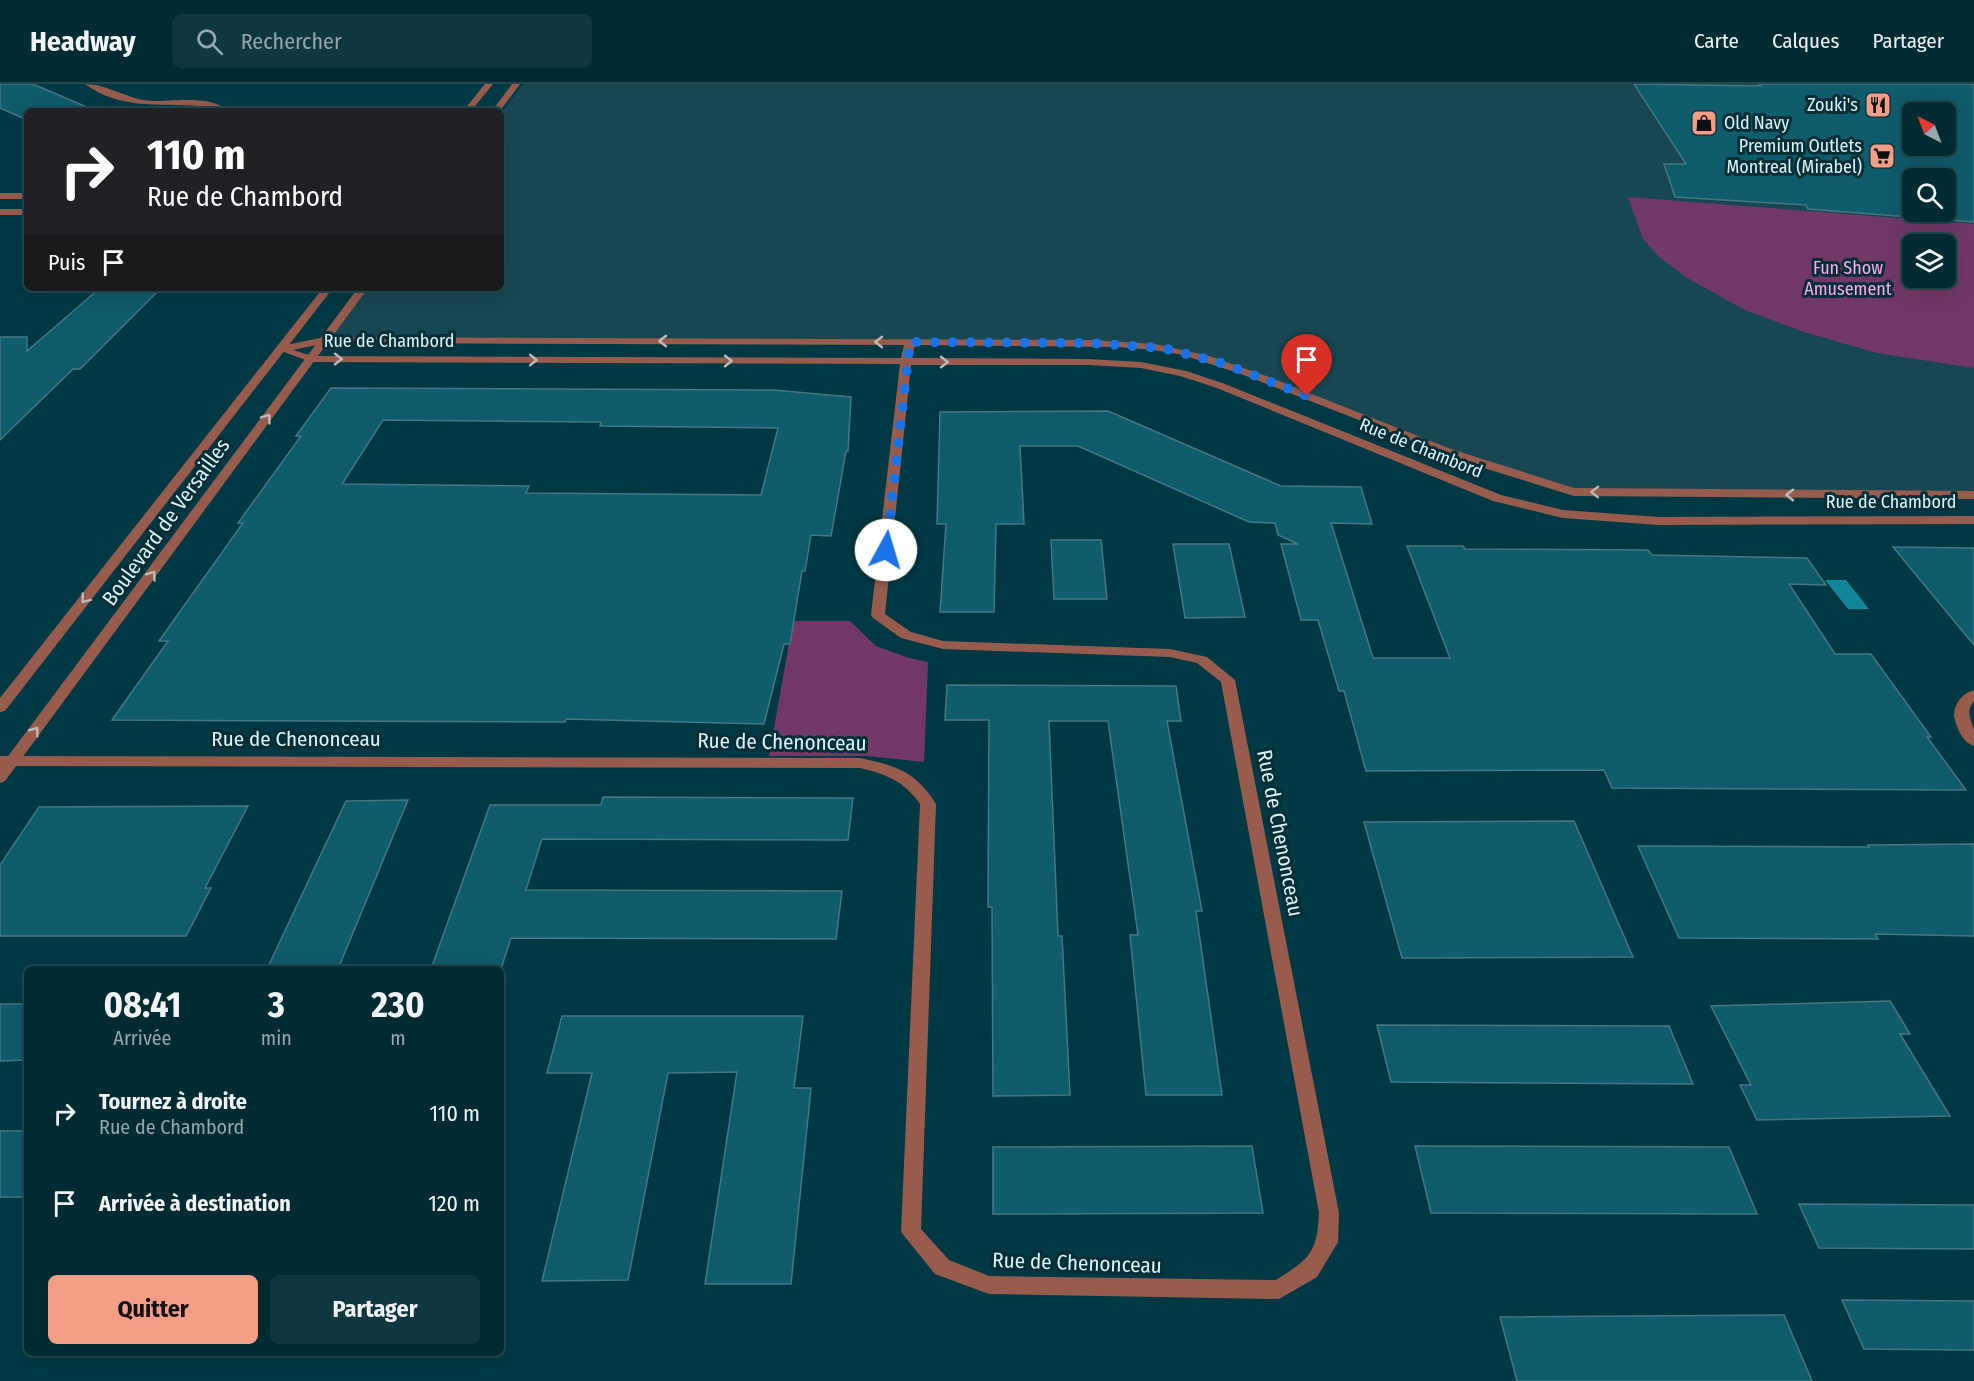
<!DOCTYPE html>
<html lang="fr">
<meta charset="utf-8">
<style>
:root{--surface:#002b33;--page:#0e373f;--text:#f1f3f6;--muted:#95a7ac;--line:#22474e;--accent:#f49e88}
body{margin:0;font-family:"Fira Sans Condensed",sans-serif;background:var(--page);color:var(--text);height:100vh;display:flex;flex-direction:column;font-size:22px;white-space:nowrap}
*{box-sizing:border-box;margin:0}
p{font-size:20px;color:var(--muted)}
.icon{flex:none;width:33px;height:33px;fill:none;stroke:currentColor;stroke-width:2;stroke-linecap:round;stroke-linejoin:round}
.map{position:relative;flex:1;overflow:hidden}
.sheet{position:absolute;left:24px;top:882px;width:480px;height:390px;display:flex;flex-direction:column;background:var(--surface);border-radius:9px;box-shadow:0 6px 24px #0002,0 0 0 2px var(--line)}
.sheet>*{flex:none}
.banner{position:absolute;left:24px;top:24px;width:480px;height:183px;border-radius:9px;box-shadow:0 6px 24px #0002,0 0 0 2px var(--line);background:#202124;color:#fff;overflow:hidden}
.needle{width:39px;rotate:318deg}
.controls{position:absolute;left:1902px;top:18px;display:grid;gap:12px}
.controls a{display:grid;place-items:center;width:54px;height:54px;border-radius:9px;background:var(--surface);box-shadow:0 6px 24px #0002,0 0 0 2px var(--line);font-size:30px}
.pin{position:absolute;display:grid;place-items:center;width:51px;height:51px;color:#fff;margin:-62px -26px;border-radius:50% 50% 50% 0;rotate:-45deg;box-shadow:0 0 6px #0007}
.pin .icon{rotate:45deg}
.me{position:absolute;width:66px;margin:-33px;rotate:6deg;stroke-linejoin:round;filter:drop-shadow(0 0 4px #0008)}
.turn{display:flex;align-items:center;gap:21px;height:126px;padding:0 24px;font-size:27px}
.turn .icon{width:78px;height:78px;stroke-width:2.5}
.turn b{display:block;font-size:42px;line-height:51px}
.then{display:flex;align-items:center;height:57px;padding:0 24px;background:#0003;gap:12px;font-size:22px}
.eta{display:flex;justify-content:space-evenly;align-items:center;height:102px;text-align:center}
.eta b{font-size:36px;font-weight:700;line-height:42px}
.action{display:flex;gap:12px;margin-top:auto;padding:12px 24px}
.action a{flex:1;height:69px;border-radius:9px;background:var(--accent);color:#111;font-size:24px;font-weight:700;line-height:69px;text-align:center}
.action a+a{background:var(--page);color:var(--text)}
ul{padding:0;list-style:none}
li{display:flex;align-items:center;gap:18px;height:90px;padding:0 24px}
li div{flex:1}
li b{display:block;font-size:22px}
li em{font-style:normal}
header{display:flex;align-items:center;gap:36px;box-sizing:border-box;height:84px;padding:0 30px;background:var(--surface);border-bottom:2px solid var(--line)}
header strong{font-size:28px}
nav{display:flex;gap:33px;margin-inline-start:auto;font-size:21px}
.search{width:420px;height:54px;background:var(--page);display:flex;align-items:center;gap:15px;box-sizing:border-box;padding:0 21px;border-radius:9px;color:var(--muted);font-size:22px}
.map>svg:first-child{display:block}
.built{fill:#174751;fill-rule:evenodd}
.green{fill:#723967;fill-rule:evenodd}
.water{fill:#11859a}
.building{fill:#0f5c6c;stroke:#467884;stroke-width:1.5;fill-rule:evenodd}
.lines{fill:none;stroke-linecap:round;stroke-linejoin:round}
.minor{fill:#975c4d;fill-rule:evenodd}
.tertiary{fill:#975c4d;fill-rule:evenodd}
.oneway{stroke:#c0b8b6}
.route{stroke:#1a73e8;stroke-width:10;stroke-dasharray:0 18}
.labels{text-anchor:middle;stroke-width:6;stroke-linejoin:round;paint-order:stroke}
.far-poi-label{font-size:18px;fill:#dbf5fc;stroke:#052e36;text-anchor:end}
.far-park-label{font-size:18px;fill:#fdadeb;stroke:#052e36}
.far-street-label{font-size:18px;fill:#dbf5fc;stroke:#052e36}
.street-label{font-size:21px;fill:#dbf5fc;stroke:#052e36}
</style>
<header>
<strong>Headway</strong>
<div class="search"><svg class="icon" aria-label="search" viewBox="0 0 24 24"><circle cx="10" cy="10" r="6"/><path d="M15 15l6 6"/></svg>Rechercher</div>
<nav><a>Carte</a><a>Calques</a><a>Partager</a></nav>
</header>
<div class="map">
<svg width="1974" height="1297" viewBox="0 0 1974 1297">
<rect width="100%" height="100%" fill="#003944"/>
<path class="built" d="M523 0H1974V411L1574 408 1517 394 1201 273 1091 259 325 256 365 204H501V29ZM1912 28H1946V62H1912ZM1912 94H1946V128H1912ZM1912 160H1946V194H1912Z"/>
<path class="green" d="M1628 113 1974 140V284L1877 269 1804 248 1745 226 1687 194 1658 172 1643 155ZM1912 160H1946V194H1912Z
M793 537H850L876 562 909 574 928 578 924 678 867 672H769Z"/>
<path class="water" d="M1825 496H1846L1869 525H1848Z"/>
<path class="building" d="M0 0H33L96 27H27V36L0 24Z
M1634 0 1761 2 1759 0H1974V138L1808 125 1806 121 1675 113 1664 80H1686ZM1912 28H1946V62H1912ZM1912 94H1946V128H1912Z
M100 204H161L80 285H73L0 356V253H27V267Z
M331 304 773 306 851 313 848 367H846L831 452 811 451 805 487H802L790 560H784L764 640 566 635 565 638 112 636 168 557H159L243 439H238L301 352H296ZM383 336 601 338 600 342 778 344 761 411 526 409 529 402 342 400Z
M1108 327 1281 402 1361 403 1372 440 1331 439 1373 574H1450L1407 462H1463L1465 465 1648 466 1652 471 1807 474 1826 501 1789 500 1835 570H1871L1931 653H1927L1966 706 1612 704 1604 686 1366 687 1344 607H1339L1318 536H1301L1281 460H1298L1278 451 1275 439 1249 438 1078 362H1020L1024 440H996L994 528H940L946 440H937L940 328Z
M1051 456H1101L1107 515H1054Z
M1173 460H1229L1245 533 1185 534Z
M1893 463 1974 464V561Z
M947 601 1176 602 1181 637H1167L1202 827H1196L1222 1011H1146L1130 851H1138L1108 637H1049L1058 852H1062L1070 1011 993 1012 992 823H988L989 636H945Z
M603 713 853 714 848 756 542 755 526 806 842 807 836 855 511 854 501 885H431L490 721H601Z
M408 716 338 885H267L346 717Z
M248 722 205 804H211L186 852H0V781L39 723Z
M1574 737 1633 873 1402 874 1364 738Z
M1974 760V852L1875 850 1878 855 1679 854 1638 762 1869 763 1868 761Z
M1890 917 1910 950H1900L1950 1032 1757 1036 1740 1001H1751L1711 922Z
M0 920H27V976L0 977Z
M562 932H803L794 1004H811L791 1200H705L737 988 668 989 628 1196 542 1197 592 989H547Z
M1377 941 1669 942 1693 1000 1391 998Z
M0 1047H27V1113H0Z
M1252 1062 1263 1129 993 1130V1063Z
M1415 1062 1729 1063 1757 1130 1431 1129Z
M1799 1120 1974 1121V1165L1819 1164Z
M1842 1216 1974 1217V1266L1864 1265Z
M1784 1231 1812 1297H1517L1500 1233Z"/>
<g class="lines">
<path class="minor" d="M85 0C109 0 129 17 154 17 172 17 216 11 226 27 217 27 210 22 199 22 159 19 120 26 85 0Z
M0 109H27V115H0Z
M0 125H27V131H0Z
M325 253 1091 256 1155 260 1209 272 1269 293 1451 365 1574 404 1974 407V415L1574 412 1474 381 1241 290 1183 271 1155 266 1118 263 915 261 912 274 1088 275 1141 278 1186 287 1225 300 1501 411 1563 426 1659 433 1974 432V440L1659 441 1563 434 1493 417 1217 304 1180 292 1141 284 1088 281H911L885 530 911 548 943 557 1170 565 1207 573 1235 596 1339 1129 1338 1158 1317 1193 1279 1215 989 1210 935 1190 901 1148 920 720C904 697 886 690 860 684L0 682V672L860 674C897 682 915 687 936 720L921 1145 949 1176 989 1192 1276 1196C1309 1175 1317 1170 1319 1129L1221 598 1197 579 1170 573 943 565 901 554 873 534 871 531 900 280 311 278 276 265 281 262ZM325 259 904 261 901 274 312 272 293 266Z
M1974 606V617C1965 628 1971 635 1974 646 1974 650 1974 657 1974 662 1963 659 1956 643 1954 632 1954 620 1962 609 1974 606Z"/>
<path class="tertiary" d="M485 0H493L471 27H463Z
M512 0H520L500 27H492Z
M323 204H333L5 627 0 628V614Z
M358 204H368L5 697 0 699V683Z"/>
</g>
<defs><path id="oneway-chevron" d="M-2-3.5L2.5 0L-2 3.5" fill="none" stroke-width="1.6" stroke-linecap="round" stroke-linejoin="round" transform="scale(1.5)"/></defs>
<g class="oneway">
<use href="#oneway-chevron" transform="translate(663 257) rotate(-180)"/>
<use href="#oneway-chevron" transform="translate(879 258) rotate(-180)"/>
<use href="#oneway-chevron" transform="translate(338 275)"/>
<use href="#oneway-chevron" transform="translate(533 276)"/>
<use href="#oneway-chevron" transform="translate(728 277)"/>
<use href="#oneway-chevron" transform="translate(944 278)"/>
<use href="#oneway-chevron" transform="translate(267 334) rotate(-54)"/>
<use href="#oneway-chevron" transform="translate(1595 408) rotate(-179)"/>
<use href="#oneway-chevron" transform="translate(1790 411) rotate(-180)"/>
<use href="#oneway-chevron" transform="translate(152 491) rotate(-54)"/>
<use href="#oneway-chevron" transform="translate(85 515) rotate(128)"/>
<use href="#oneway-chevron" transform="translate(35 647) rotate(-53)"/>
</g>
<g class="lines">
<path class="route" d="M886 466 910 258 1091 259 1163 264 1225 280 1307 312"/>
</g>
<defs>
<g id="restaurant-square" transform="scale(1.35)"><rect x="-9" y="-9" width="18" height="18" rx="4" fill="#f49e88" stroke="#052e36"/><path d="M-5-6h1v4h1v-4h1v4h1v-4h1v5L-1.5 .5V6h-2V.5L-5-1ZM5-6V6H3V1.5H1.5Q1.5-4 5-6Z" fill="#111"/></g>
<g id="shop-square" transform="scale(1.35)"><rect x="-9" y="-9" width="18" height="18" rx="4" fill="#f49e88" stroke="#052e36"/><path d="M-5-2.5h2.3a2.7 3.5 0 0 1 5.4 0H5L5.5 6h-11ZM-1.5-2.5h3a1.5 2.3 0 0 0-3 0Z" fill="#111"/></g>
<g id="supermarket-square" transform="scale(1.35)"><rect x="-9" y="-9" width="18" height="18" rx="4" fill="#f49e88" stroke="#052e36"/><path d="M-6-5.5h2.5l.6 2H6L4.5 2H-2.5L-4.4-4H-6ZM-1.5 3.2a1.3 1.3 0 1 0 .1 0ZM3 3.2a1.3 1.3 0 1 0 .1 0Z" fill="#111"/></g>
</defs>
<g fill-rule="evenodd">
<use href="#restaurant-square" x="1878" y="21"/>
<use href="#shop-square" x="1704" y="39"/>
<use href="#supermarket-square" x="1882" y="72"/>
</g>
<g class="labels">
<g class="far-poi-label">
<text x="1858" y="27">Zouki's</text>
<text x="1724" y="45" text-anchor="start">Old Navy</text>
<text x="1862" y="68">Premium Outlets<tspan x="1862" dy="21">Montreal (Mirabel)</tspan></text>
</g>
<g class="far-park-label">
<text x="1848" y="190">Fun Show<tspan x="1848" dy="21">Amusement</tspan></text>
</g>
<g class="far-street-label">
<text x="389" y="263">Rue de Chambord</text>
<text transform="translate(1421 364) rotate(22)" y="6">Rue de Chambord</text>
<text x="1891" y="424">Rue de Chambord</text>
</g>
<g class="street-label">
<text transform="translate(166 438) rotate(-54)" y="7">Boulevard de Versailles</text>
<text x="296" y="662">Rue de Chenonceau</text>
<text transform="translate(782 658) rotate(1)" y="7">Rue de Chenonceau</text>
<text transform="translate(1280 749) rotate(79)" y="7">Rue de Chenonceau</text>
<text transform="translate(1077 1179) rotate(2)" y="7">Rue de Chenonceau</text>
</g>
</g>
</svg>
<div class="controls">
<a><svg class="needle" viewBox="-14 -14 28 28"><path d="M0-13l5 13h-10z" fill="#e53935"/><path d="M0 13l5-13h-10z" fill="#95a7ac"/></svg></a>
<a><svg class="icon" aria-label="search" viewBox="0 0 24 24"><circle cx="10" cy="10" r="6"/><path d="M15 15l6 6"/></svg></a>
<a><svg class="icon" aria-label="layers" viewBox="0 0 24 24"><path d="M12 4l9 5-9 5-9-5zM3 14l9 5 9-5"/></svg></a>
</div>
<div class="pin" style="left:1307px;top:312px;background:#d93025"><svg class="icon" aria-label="arrive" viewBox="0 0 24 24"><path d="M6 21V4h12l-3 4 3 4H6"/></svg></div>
<svg class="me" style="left:886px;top:466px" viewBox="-20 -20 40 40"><circle r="19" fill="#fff"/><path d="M0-13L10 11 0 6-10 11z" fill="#1a73e8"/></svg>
<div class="banner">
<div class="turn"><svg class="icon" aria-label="right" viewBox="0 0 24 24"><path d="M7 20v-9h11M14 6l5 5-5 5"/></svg><div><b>110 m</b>Rue de Chambord</div></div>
<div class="then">Puis<svg class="icon" aria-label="arrive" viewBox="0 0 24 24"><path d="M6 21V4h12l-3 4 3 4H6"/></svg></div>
</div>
<section class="sheet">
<div class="eta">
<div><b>08:41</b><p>Arrivée</p></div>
<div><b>3</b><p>min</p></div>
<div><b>230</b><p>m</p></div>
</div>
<ul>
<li><svg class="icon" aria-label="right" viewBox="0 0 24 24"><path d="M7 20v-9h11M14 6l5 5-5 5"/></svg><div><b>Tournez à droite</b><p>Rue de Chambord</p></div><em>110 m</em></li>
<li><svg class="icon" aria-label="arrive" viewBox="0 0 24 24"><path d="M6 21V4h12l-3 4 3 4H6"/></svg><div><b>Arrivée à destination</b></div><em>120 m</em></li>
</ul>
<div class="action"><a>Quitter</a><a>Partager</a></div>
</section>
</div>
